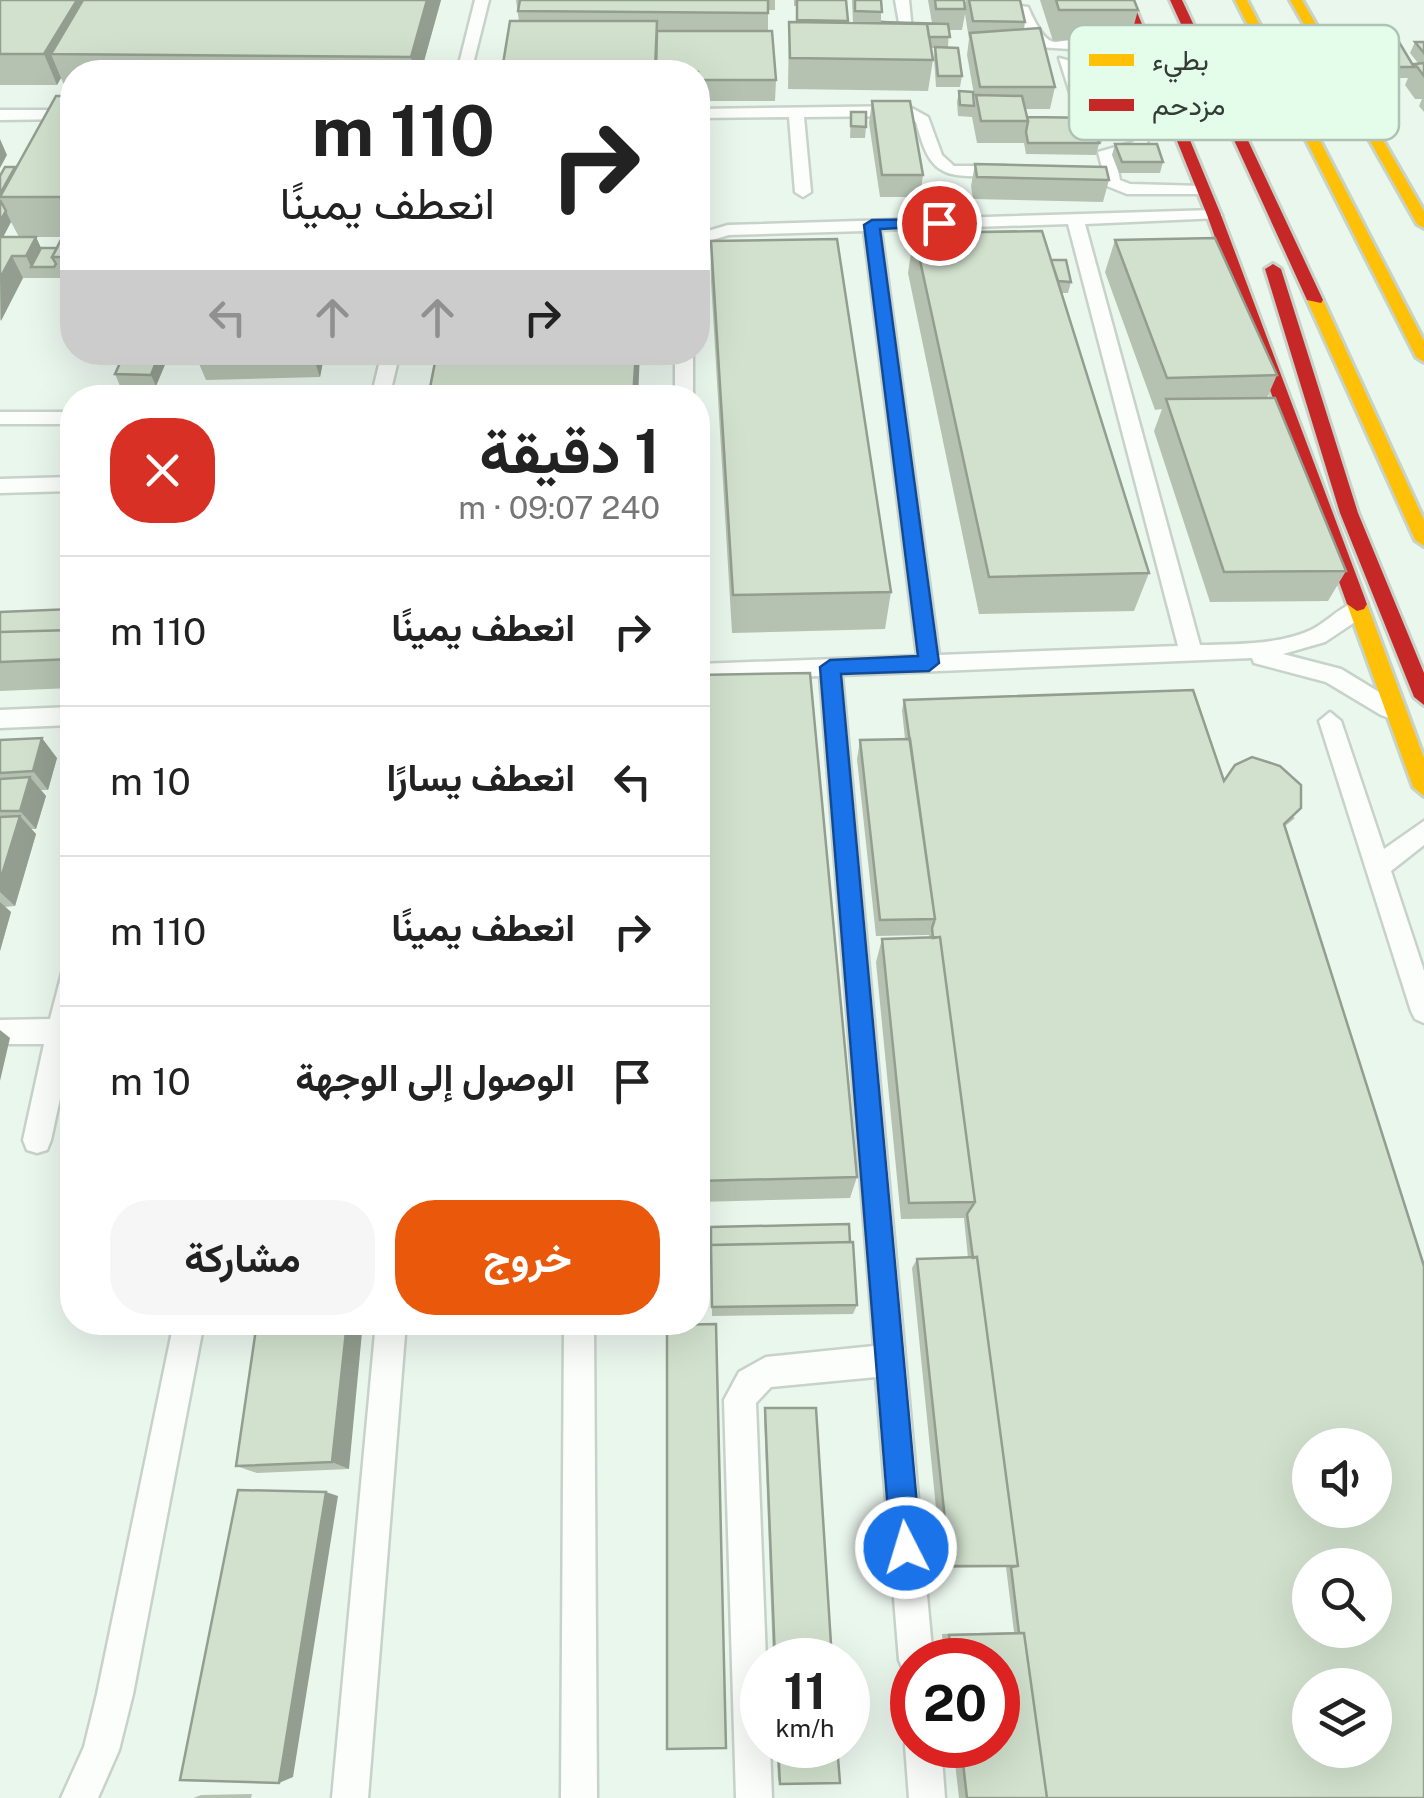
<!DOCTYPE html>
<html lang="ar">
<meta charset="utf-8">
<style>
:root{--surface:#fff;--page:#f6f6f6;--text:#222;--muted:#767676;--line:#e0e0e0;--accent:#ea580c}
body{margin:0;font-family:"Public Sans",Vazirmatn,sans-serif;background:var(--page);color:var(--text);direction:rtl;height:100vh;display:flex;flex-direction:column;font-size:38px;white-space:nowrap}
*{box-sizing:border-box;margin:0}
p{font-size:32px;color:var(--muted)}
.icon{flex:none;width:55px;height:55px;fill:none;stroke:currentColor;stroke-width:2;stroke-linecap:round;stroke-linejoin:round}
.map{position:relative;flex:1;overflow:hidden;direction:ltr}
.drawer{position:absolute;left:60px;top:385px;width:650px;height:950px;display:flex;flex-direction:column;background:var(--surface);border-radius:40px;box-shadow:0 10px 40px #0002;direction:rtl}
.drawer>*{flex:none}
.banner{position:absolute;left:60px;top:60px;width:650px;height:305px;border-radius:40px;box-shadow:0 10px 40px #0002;direction:rtl;background:#fff;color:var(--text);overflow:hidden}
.fabs{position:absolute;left:1292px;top:1428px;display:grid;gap:20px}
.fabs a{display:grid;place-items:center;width:100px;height:100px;border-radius:50%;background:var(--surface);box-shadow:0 10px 40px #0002;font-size:50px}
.speed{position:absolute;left:740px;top:1638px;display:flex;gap:20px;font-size:50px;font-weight:700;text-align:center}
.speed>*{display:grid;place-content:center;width:130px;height:130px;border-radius:50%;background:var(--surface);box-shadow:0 10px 40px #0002;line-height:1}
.speed small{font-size:25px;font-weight:400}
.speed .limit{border:15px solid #d22;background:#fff;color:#111}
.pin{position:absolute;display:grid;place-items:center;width:85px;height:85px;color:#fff;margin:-42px;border:5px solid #fff;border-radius:50%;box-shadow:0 2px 10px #0007}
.me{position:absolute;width:110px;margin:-55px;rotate:355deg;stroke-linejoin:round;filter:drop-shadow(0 0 8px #0008)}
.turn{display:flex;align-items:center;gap:35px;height:210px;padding:0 50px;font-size:45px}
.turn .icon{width:130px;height:130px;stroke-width:2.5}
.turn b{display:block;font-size:70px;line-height:85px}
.lanes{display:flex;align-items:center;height:95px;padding:0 50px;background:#0003;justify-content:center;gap:50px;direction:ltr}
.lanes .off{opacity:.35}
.round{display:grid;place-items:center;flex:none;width:105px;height:105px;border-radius:40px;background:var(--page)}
.summary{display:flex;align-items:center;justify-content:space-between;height:170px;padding:0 50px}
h1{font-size:60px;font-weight:700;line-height:75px}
.cta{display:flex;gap:20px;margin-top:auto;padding:20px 50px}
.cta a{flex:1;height:115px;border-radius:40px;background:var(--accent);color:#fff;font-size:40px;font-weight:700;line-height:115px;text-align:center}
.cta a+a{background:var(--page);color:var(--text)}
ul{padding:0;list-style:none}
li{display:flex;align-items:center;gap:30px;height:150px;padding:0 50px;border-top:2px solid var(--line)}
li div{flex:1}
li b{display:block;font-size:38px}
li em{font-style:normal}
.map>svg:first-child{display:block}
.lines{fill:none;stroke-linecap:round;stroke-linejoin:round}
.lane-casing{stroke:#c7d2c9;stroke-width:5}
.slow-casing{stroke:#c7d2c9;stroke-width:6}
.jam-casing{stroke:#c7d2c9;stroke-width:6}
.lane{fill:#fcfefc;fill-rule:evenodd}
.slow{fill:#ffc107;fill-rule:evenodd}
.jam{fill:#c62828;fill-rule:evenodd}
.wall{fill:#b5c2b1;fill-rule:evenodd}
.shaded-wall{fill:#939e90}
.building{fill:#d2e1ce;stroke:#939e90;stroke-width:2.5;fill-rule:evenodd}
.route{fill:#1a73e8;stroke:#114b97;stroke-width:2.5}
.key{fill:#e4fdea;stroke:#afc3b4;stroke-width:2.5}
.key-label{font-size:28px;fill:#333d35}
</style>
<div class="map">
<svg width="1424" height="1798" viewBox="0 0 1424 1798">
<rect width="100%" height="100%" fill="#eaf7ed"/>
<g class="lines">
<g class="lane-casing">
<path id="lane" d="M475 0H489L471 72H457Z
M895 0H909L912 31 900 28Z
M990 2 1028 7C1056 70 1057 24 1093 46L1086 50 1038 47 1025 34 1017 13 985 9 983 6Z
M1059 58 1071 61 1088 108 1129 112 1145 122 1148 148 1115 155 1120 180 1130 184 1204 186 1210 188V194H1127L1107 186 1098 152 1134 142 1130 124 1077 115Z
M908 106 928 117 942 155 954 166H1006L1014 171C1005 177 994 176 983 176 936 178 928 166 916 122L905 116 804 117 811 192 803 197 795 192 789 117 698 118V109Z
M0 110H72V119L0 120Z
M1214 210 1222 215 1220 218 1085 224 1200 645C1236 644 1278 645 1311 630 1329 622 1348 597 1367 602V614L1325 642 1283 654 1341 669 1397 703 1400 709 1389 718 1381 715 1326 682 1254 663 1252 658 842 675 933 1660H912V1676L904 1672 899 1660 876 1377 771 1387 756 1403 766 1660H762V1745H770L772 1798H736L724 1400 739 1372 766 1357 874 1346 820 676 698 680V664L917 656 864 231 729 235 698 244V234L728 225ZM1068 224 1178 646 939 655 881 230Z
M382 352H400L389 398H371Z
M675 352H693V398H675Z
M0 412H72V424H0Z
M72 477V491L0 493V479Z
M72 707V725L0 728V710Z
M1330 712 1341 721 1384 849 1424 821V845L1391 871 1424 971V1023L1415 1019 1411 1011 1319 721Z
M72 965V1043L51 1140 47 1150 37 1153 27 1150 23 1140 44 1044H0V1020L50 1019 63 969Z
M174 1322H204L133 1694 119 1750 98 1798H61L84 1747 97 1694Z
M376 1322H406L368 1798H332Z
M564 1322H594L597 1798H561Z
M910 1732 912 1745H941L945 1798H909L905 1745Z"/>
</g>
<g class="slow-casing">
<path id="slow" d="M1235 0H1247L1424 341V362L1416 357Z
M1290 0H1302L1424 211V228L1417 224Z
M1315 295 1323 300 1424 520V546L1415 540 1307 300Z
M1357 597 1367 604 1424 758V796L1413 787 1347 604Z"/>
</g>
<g class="jam-casing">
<path id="jam" d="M1120 0H1132L1221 215 1367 604 1364 609 1357 611 1347 604 1207 215Z
M1170 0H1182L1323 300 1321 303 1307 300Z
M1273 264 1281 269 1358 513 1424 673V705L1414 697 1340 513 1265 269Z"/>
</g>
<use href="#lane" class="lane"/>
<use href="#slow" class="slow"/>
<use href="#jam" class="jam"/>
</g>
<path class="wall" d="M0 0H441L421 72H72V85H64L61 78 57 85H0Z
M516 0H775V10H768V31L776 80 775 101H698V72H503L519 21Z
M794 0H846L847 23H853L852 0H881V22L932 23 928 0H964L965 7 966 0H1020L1025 22 1024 29 1055 87 1050 109H1025L1027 117 1104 133 1101 144H1099L1096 155 1026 154 1024 143H977L972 117 958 116 957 102 959 91 974 106 975 100 967 55 969 39 965 14 962 30H949L948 47 962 76 960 87H936L934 58 935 48H931L933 60 928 91 788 89 789 22H796V6H794Z
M1040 0H1134L1138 10 1130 40H1083L1127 51 1125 62 1076 61 1074 51 1077 40 1053 41Z
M1385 42 1413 66 1415 64 1418 63 1410 53 1415 42H1424V112L1419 106 1422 99H1415L1405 85 1408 78H1394L1380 53Z
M1111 68 1148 86 1144 97H1113L1108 79Z
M72 96V279H63L61 275 60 278H23L0 321V176L15 167ZM11 222 19 237H62L57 248H41L36 237H3Z
M872 101 923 175 920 197H880L869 123Z
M851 112 866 127 865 138H850Z
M1115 144 1163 162 1160 173H1119L1112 155Z
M975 164 1109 180 1103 202 973 199 971 186Z
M914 233 1051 260 1071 282 1068 293H1061L1149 573 1134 611 979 614 908 273Z
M1115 240 1277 375 1267 398 1346 571 1328 601 1210 602 1154 431 1162 409 1155 410 1105 272Z
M711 241 891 592 885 629 732 633 711 281Z
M170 352 156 386H120L115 374Z
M325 352 320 377 206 380 197 359Z
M72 609V688L0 691V612Z
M698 675 857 1177 850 1198 698 1202Z
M904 700 1224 781 1295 818 1284 827 1424 1798H959L953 1745H998V1660H944L942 1634 1014 1632 1006 1567 942 1568 912 1268 917 1259 968 1258 964 1218 901 1219 876 962 882 939 929 938V935L876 936 857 759 860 740 905 739 902 710Z
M0 740 57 758 48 790H41L46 796 36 829H31L36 834 15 906 5 907 11 912 0 951Z
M711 1227 857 1305 853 1314 712 1316Z
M257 1322 349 1469 257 1473 236 1466Z
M765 1408 832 1660H773L764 1414Z
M776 1745H837L780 1784 778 1779Z
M252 1794 251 1798H193L201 1795Z"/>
<path class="shaded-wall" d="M77 0H107L51 54 61 78 57 85 44 54Z
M427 0H441L421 72H414L411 57Z
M0 139 7 155 0 168Z
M6 211 11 222 0 243V221Z
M36 237 46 259 31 267 26 256Z
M12 256 23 278 1 321 0 278Z
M160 352 170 353 156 386 151 375Z
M313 352H325L320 377 313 356Z
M636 352H640L638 398H633Z
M42 738 57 758 48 790 33 771Z
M30 777 46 796 36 829 20 811Z
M20 816 36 834 15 906 0 892V881Z
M0 902 11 912 0 951Z
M0 1030 10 1038 0 1081Z
M347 1322H363L349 1469 332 1462Z
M326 1492 338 1496 293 1777 279 1783Z"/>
<path class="building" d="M0 0H77L44 54H0Z
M83 0H427L411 57 51 54Z
M520 0H768V13L518 11Z
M797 0H846L848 21 797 20Z
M855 0H881L882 12 855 11Z
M935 0H964L965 9H936Z
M969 0H1020L1025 22 973 21Z
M1056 0H1134L1138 10H1059Z
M510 21H657L655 70H502Z
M789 22 927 24 933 60 790 58Z
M881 22 948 24 950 37H929L927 24Z
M1040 28 1055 87H980L970 33Z
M657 31H772L776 80H698V72H656Z
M1385 42H1399L1414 67H1399Z
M1415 42H1424V53Z
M935 47 958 48 962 76H938Z
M1424 63V76L1415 64Z
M959 91 973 92 974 106 960 105Z
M976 95 1022 96 1028 121H981Z
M56 96H72V197H0Z
M872 101H910L923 175H882Z
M851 112H866V127L851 126Z
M1027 117 1100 118 1104 133H1096L1099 143H1028L1026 132 1028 121Z
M1115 144H1157L1163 162H1122Z
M975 164 1106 167 1109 180 977 177Z
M5 167H15L0 194V176Z
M0 200 6 211 0 221Z
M1042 231 1149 573 989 577 914 233Z
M72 235V257H52L63 236Z
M0 237H36L26 256H12L0 278Z
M1215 238 1277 375 1167 378 1115 240Z
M837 239 891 592 733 595 711 241Z
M41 248H57L52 257 56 264 54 267H31Z
M1051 260H1066L1071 282 1058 281Z
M125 352H160L151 375 115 374Z
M198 352H313V356L197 359Z
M437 352H636L633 398H428Z
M1275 398 1346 571 1224 572 1166 399Z
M72 609V630L0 632V612Z
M72 630V659L0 662V632Z
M810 673 857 1177 698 1181V675Z
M1193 690 1224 781 1235 765 1252 757 1280 766 1301 785V808L1284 824 1424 1266V1798H1047L1024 1633H1019L1011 1567 1018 1566 977 1257 973 1258 967 1214 975 1202 940 937 933 938 932 928 935 919 904 700ZM1310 1445H1375V1510H1310ZM1310 1565H1375V1630H1310ZM1310 1685H1375V1750H1310Z
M42 738 33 771 0 773V740Z
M910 739 935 919 880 920 860 740Z
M30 777 20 811H0V779Z
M20 816 0 881V817Z
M940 937 975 1202 909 1203 882 939Z
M849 1224 850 1242 711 1245V1250V1227Z
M853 1242 857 1305 712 1307 711 1245Z
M977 1257 1018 1566H950L917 1259Z
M257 1322H347L332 1462 236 1466Z
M716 1324 726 1748 667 1749V1325Z
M765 1408H816L832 1660H775Z
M238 1490 326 1492 279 1783 180 1780Z
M1024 1633 1047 1798H967L961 1745H998V1660H952L949 1635Z
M778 1745H837L840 1783 780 1784Z"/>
<path class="route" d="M939 219 947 223 945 226 880 229 939 663 929 671 841 674 921 1548 917 1558 906 1563 895 1558 891 1548 820 667 830 660 918 656 864 225 872 220Z"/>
<rect x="1069" y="25" width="330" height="115" rx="15" class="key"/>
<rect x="1089" y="54" width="45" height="12" fill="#ffc107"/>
<rect x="1089" y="99" width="45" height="12" fill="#c62828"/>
<g class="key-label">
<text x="1152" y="70">بطيء</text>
<text x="1152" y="115">مزدحم</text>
</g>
</svg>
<div class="fabs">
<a><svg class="icon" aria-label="sound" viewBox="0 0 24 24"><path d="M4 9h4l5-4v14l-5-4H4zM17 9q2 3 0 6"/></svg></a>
<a><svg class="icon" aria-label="search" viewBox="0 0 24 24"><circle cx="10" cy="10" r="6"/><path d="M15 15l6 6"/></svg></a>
<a><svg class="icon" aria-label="layers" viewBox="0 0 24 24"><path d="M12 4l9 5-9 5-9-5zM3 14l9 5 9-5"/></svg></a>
</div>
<div class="speed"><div>11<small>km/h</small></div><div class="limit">20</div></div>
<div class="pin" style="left:939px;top:223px;background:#d93025"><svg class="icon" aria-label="arrive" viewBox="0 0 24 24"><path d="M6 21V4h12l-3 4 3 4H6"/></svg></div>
<svg class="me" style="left:906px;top:1548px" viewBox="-20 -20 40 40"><circle r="17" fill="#1a73e8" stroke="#fff" stroke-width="3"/><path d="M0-11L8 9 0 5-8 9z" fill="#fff"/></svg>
<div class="banner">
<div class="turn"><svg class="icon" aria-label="right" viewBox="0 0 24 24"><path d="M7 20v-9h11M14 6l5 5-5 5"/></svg><div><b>110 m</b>انعطف يمينًا</div></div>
<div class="lanes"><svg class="icon off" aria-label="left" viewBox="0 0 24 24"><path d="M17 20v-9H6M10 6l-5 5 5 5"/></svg><svg class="icon off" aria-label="ahead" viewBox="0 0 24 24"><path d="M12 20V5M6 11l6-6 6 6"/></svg><svg class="icon off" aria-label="ahead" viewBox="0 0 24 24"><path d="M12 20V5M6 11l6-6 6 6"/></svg><svg class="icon" aria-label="right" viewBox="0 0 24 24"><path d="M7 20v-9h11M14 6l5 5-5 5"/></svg></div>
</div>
<section class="drawer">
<div class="summary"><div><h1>1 دقيقة</h1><p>240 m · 09:07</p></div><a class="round" style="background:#d93025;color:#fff"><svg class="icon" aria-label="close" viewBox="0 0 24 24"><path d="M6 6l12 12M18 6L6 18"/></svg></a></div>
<ul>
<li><svg class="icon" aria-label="right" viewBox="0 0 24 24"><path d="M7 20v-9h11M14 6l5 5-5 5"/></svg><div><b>انعطف يمينًا</b></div><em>110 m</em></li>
<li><svg class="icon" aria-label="left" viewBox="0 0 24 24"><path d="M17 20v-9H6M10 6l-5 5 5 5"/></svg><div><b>انعطف يسارًا</b></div><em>10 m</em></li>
<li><svg class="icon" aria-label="right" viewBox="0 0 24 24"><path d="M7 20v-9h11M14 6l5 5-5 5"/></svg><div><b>انعطف يمينًا</b></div><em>110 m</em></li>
<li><svg class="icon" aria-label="arrive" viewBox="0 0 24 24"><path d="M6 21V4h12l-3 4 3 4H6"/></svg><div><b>الوصول إلى الوجهة</b></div><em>10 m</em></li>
</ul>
<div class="cta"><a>خروج</a><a>مشاركة</a></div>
</section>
</div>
